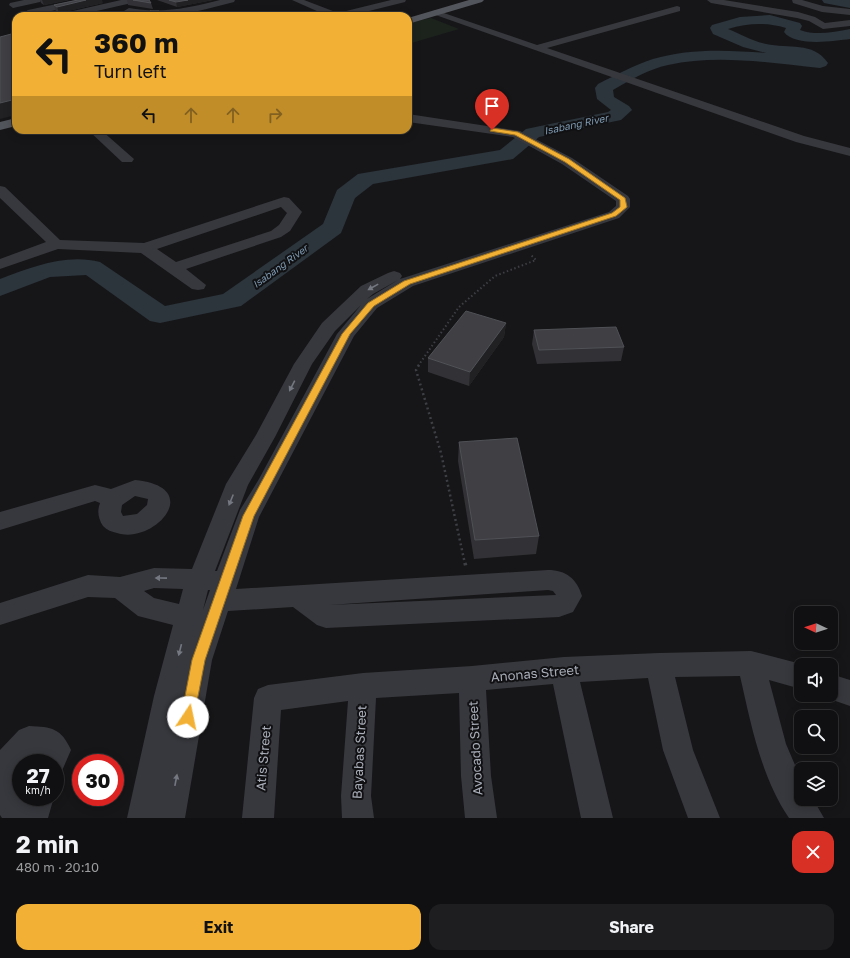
<!DOCTYPE html>
<meta charset="utf-8">
<style>
:root{--surface:#101012;--page:#1e1e20;--text:#f1f3f6;--muted:#9c9d9f;--line:#303032;--accent:#f2b134}
body{margin:0;font-family:"Golos Text",sans-serif;background:var(--page);color:var(--text);height:100vh;display:flex;flex-direction:column;font-size:15px;white-space:nowrap}
*{box-sizing:border-box;margin:0}
p{font-size:13px;color:var(--muted)}
.icon{flex:none;width:22px;height:22px;fill:none;stroke:currentColor;stroke-width:2;stroke-linecap:round;stroke-linejoin:round}
.map{position:relative;height:818px;overflow:hidden}
.sheet{display:flex;flex-direction:column;background:var(--surface);flex:1}
.sheet>*{flex:none}
.banner{position:absolute;left:12px;top:12px;width:400px;height:122px;border-radius:12px;box-shadow:0 2px 10px #0003,0 0 0 1px var(--line);background:#f2b134;color:#111;overflow:hidden}
.needle{width:26px;rotate:274deg}
.buttons{position:absolute;left:794px;top:606px;display:grid;gap:8px}
.buttons a{display:grid;place-items:center;width:44px;height:44px;border-radius:8px;background:var(--surface);box-shadow:0 2px 10px #0003,0 0 0 1px var(--line);font-size:20px}
.speed{position:absolute;left:12px;top:754px;display:flex;gap:8px;font-size:20px;font-weight:700;text-align:center}
.speed>*{display:grid;place-content:center;width:52px;height:52px;border-radius:50%;background:var(--surface);box-shadow:0 2px 10px #0003,0 0 0 1px var(--line);line-height:1}
.speed small{font-size:10px;font-weight:400}
.speed .limit{border:6px solid #d22;background:#fff;color:#111}
.pin{position:absolute;display:grid;place-items:center;width:34px;height:34px;color:#fff;margin:-41px -17px;border-radius:50% 50% 50% 0;rotate:-45deg;box-shadow:0 0 4px #0007}
.pin .icon{rotate:45deg}
.me{position:absolute;width:44px;margin:-22px;rotate:11deg;stroke-linejoin:round;filter:drop-shadow(0 0 3px #0008)}
.turn{display:flex;align-items:center;gap:14px;height:84px;padding:0 16px;font-size:18px}
.turn .icon{width:52px;height:52px;stroke-width:2.5}
.turn b{display:block;font-size:28px;line-height:34px}
.lanes{display:flex;align-items:center;height:38px;padding:0 16px;background:#0003;justify-content:center;gap:20px;direction:ltr}
.lanes .off{opacity:.35}
.round{display:grid;place-items:center;flex:none;width:42px;height:42px;border-radius:12px;background:var(--page)}
.head{display:flex;align-items:center;justify-content:space-between;height:68px;padding:0 16px}
h1{font-size:24px;font-weight:700;line-height:30px}
.cta{display:flex;gap:8px;margin-top:auto;padding:8px 16px}
.cta a{flex:1;height:46px;border-radius:12px;background:var(--accent);color:#111;font-size:16px;font-weight:700;line-height:46px;text-align:center}
.cta a+a{background:var(--page);color:var(--text)}
.map>svg:first-child{display:block}
.green{fill:#1c231d}
.lines{fill:none;stroke-linecap:round;stroke-linejoin:round}
.river{fill:#2c353c;fill-rule:evenodd}
.path-far2{stroke:#3d3f44;stroke-width:2;stroke-dasharray:1.5 2.5;stroke-linecap:butt}
.path-far1{stroke:#3d3f44;stroke-width:2.5;stroke-dasharray:2 3;stroke-linecap:butt}
.path{stroke:#3d3f44;stroke-width:3.5;stroke-dasharray:2.5 4;stroke-linecap:butt}
.minor{fill:#37383d;fill-rule:evenodd}
.major{fill:#53555c;fill-rule:evenodd}
.wall{fill:#323236}
.shaded-wall{fill:#212124}
.building{fill:#3f3f44;stroke:#4f5156}
.oneway{fill:#757881}
.route{fill:#f2b134;stroke:#9d7322}
.labels{text-anchor:middle;stroke-width:4;stroke-linejoin:round;paint-order:stroke}
.far-water-label{font-size:10px;font-style:italic;fill:#7f9bb3;stroke:#111113}
.near-street-label{font-size:13px;fill:#a8adb8;stroke:#111113}
</style>
<div class="map">
<svg width="850" height="818" viewBox="0 0 850 818">
<rect width="100%" height="100%" fill="#161618"/>
<path class="green" d="M431 18 459 29 408 44V23Z"/>
<g class="lines">
<path class="river" d="M822 0H850V8L824 3Z
M770 15 800 23 802 26 800 30C816 36 834 32 850 29V39C834 41 795 47 784 32L786 28C766 22 748 23 728 29 740 34 752 41 766 44 788 49 813 41 828 63L826 66 820 68C771 63 717 54 668 65 649 69 630 80 613 90L614 97 629 106 632 110 621 120 539 137 513 159 373 184 355 198 341 233 241 306 160 323 150 321 86 275 50 277 0 296V279C31 267 67 253 100 262L165 306 223 294 323 224 337 190 358 174 500 150 526 129 608 112 611 110 597 99 595 88 598 84C616 75 634 65 653 59 689 48 729 50 766 53L743 47 713 34 710 28 712 25 740 17Z"/>
<path class="path-far2" d="M418 366 459 307 495 276 536 260 531 255"/>
<path class="path-far1" d="M419 365 416 370 441 453 465 564"/>
<path class="path" d="M465 563 466 567"/>
<path class="minor" d="M24 0H41L40 2 13 8 9 5 10 3Z
M76 0H82L83 2 79 5 28 16 23 13 28 10Z
M121 0H137L136 2 75 16H58L60 14Z
M220 0H235L234 2C199 11 162 22 126 13L124 11 129 8C160 14 190 8 220 0Z
M292 0H304L338 13 391 0H406L405 2 349 16H328Z
M707 0H724L798 12 815 17 825 23 850 20V26L823 29 809 21 797 18 711 3Z
M792 0H802L823 6 850 9V15L822 12 793 3Z
M677 6 680 7V11L547 48 804 136 850 148V156L796 142 430 13 435 10 438 11 537 45Z
M408 114 520 131 572 158 628 196 630 199V207L619 218 413 286 377 308 354 336 259 517 236 589 548 570C566 570 577 579 582 596L573 612 559 617 326 628 317 625 293 607 228 611 212 660 185 818H127L154 696 173 625 138 616 115 598 88 597 0 625V603L88 575 120 577 154 568 192 569 226 484 256 435 294 364 322 323 361 286 388 273 394 271 400 273 402 276 400 279 609 212 616 206V201L562 164 513 137 408 122ZM398 280 367 299 373 294ZM361 305 337 334 259 479 240 510 217 571H215L248 485 275 437 312 364 335 331ZM154 588 183 589 179 604 154 598 144 591ZM208 590H210L203 610ZM548 590 553 591 556 595 329 605Z
M88 130H101L134 159 132 162H122Z
M0 186 5 187 60 240 144 243 284 197 289 198 302 212 290 231 281 237 186 269 206 285 204 289 198 290 192 289 141 253 58 249 0 269V259L46 242 0 198ZM281 207 287 213 279 225 271 231 176 262 157 249Z
M135 480C206 487 154 545 117 533 112 532 107 530 103 526 98 518 97 511 100 503L95 501 0 530V512L95 485 111 489ZM135 496 148 499 147 505 137 514 123 516 121 512 122 505Z
M751 651 805 665H801V689L769 680 786 744 801 779V799H813L824 818H789C761 777 751 724 740 676L675 677 693 750 720 818H688L663 750 648 678 580 682 613 818H581L553 684 486 690 491 776 497 818H465L461 776 459 693 376 698 371 796 374 818H342L341 796 348 701 281 710 274 818H242L254 698 258 689 268 685 363 673 472 666 564 657 659 653Z
M831 674 850 680V706L821 696 831 695Z
M29 726C52 727 61 728 71 750L61 773 55 776V763H36L39 755H35L27 763H21V777L18 788 21 792V797H54L48 818H2L0 815V750L19 730Z"/>
<path class="major" d="M469 0H484L482 2 408 24V18Z
M16 118V126L0 130V122Z"/>
</g>
<path class="wall" d="M40 0H69L44 5 41 3Z
M127 0H149L151 3 153 9 128 5Z
M157 0H213L177 7Z
M103 3 59 13 56 12 54 5Z
M150 11 163 16H151Z
M506 323 504 337 469 386 428 372V358Z
M534 330 624 347 621 361 537 364 532 344Z
M459 442 539 536 536 554 474 559 458 461Z"/>
<path class="shaded-wall" d="M42 0H69L44 5Z
M86 0H102L103 3 59 13 57 7Z
M188 0H213L177 7 176 2Z
M16 99V115L0 119V103Z
M506 323 504 337 469 386 470 372Z"/>
<path class="building" d="M78 0H86L57 7 54 5Z
M133 0H149L151 3Z
M169 0H188L176 2Z
M150 11H159L163 16H159Z
M15 33 16 34V99L0 103V37Z
M466 311 506 323 470 372 428 358Z
M616 327 624 347 539 350 534 330Z
M517 438 539 536 475 540 459 442Z"/>
<defs><path id="oneway-solid" d="M-6-.8H1V-3.2L6.5 0L1 3.2V.8H-6Z"/></defs>
<g class="oneway">
<use href="#oneway-solid" transform="translate(373 287) rotate(151)"/>
<use href="#oneway-solid" transform="translate(292 386) rotate(117)"/>
<use href="#oneway-solid" transform="translate(231 500) rotate(112)"/>
<use href="#oneway-solid" transform="translate(161 578) rotate(-179)"/>
<use href="#oneway-solid" transform="translate(180 650) rotate(104)"/>
<use href="#oneway-solid" transform="translate(176 780) rotate(-79)"/>
</g>
<path class="route" d="M492 128 518 132 569 159 625 198 627 207 616 216 410 284 374 306 350 334 254 516 205 660 194 717 192 722 188 723 183 722 181 717 192 660 243 516 342 334 368 303 404 281 612 213 620 207V200L565 162 515 135 490 131Z"/>
<g class="labels">
<g class="far-water-label">
<text transform="translate(576 124) rotate(-12)" y="4">Isabang River</text>
<text transform="translate(280 266) rotate(-36)" y="4">Isabang River</text>
</g>
<g class="near-street-label">
<text transform="translate(535 673) rotate(-5)" y="5">Anonas Street</text>
<text transform="translate(475 748) rotate(-93)" y="5">Avocado Street</text>
<text transform="translate(359 752) rotate(-87)" y="5">Bayabas Street</text>
<text transform="translate(263 758) rotate(-85)" y="5">Atis Street</text>
</g>
</g>
</svg>
<div class="buttons">
<a><svg class="needle" viewBox="-14 -14 28 28"><path d="M0-13l5 13h-10z" fill="#e53935"/><path d="M0 13l5-13h-10z" fill="#9c9d9f"/></svg></a>
<a><svg class="icon" aria-label="sound" viewBox="0 0 24 24"><path d="M4 9h4l5-4v14l-5-4H4zM17 9q2 3 0 6"/></svg></a>
<a><svg class="icon" aria-label="search" viewBox="0 0 24 24"><circle cx="10" cy="10" r="6"/><path d="M15 15l6 6"/></svg></a>
<a><svg class="icon" aria-label="layers" viewBox="0 0 24 24"><path d="M12 4l9 5-9 5-9-5zM3 14l9 5 9-5"/></svg></a>
</div>
<div class="speed"><div>27<small>km/h</small></div><div class="limit">30</div></div>
<div class="pin" style="left:492px;top:130px;background:#d93025"><svg class="icon" aria-label="arrive" viewBox="0 0 24 24"><path d="M6 21V4h12l-3 4 3 4H6"/></svg></div>
<svg class="me" style="left:188px;top:717px" viewBox="-20 -20 40 40"><circle r="19" fill="#fff"/><path d="M0-13L10 11 0 6-10 11z" fill="#f2b134"/></svg>
<div class="banner">
<div class="turn"><svg class="icon" aria-label="left" viewBox="0 0 24 24"><path d="M17 20v-9H6M10 6l-5 5 5 5"/></svg><div><b>360 m</b>Turn left</div></div>
<div class="lanes"><svg class="icon" aria-label="left" viewBox="0 0 24 24"><path d="M17 20v-9H6M10 6l-5 5 5 5"/></svg><svg class="icon off" aria-label="ahead" viewBox="0 0 24 24"><path d="M12 20V5M6 11l6-6 6 6"/></svg><svg class="icon off" aria-label="ahead" viewBox="0 0 24 24"><path d="M12 20V5M6 11l6-6 6 6"/></svg><svg class="icon off" aria-label="right" viewBox="0 0 24 24"><path d="M7 20v-9h11M14 6l5 5-5 5"/></svg></div>
</div>
</div>
<section class="sheet">
<div class="head"><div><h1>2 min</h1><p>480 m · 20:10</p></div><a class="round" style="background:#d93025;color:#fff"><svg class="icon" aria-label="close" viewBox="0 0 24 24"><path d="M6 6l12 12M18 6L6 18"/></svg></a></div>
<div class="cta"><a>Exit</a><a>Share</a></div>
</section>
